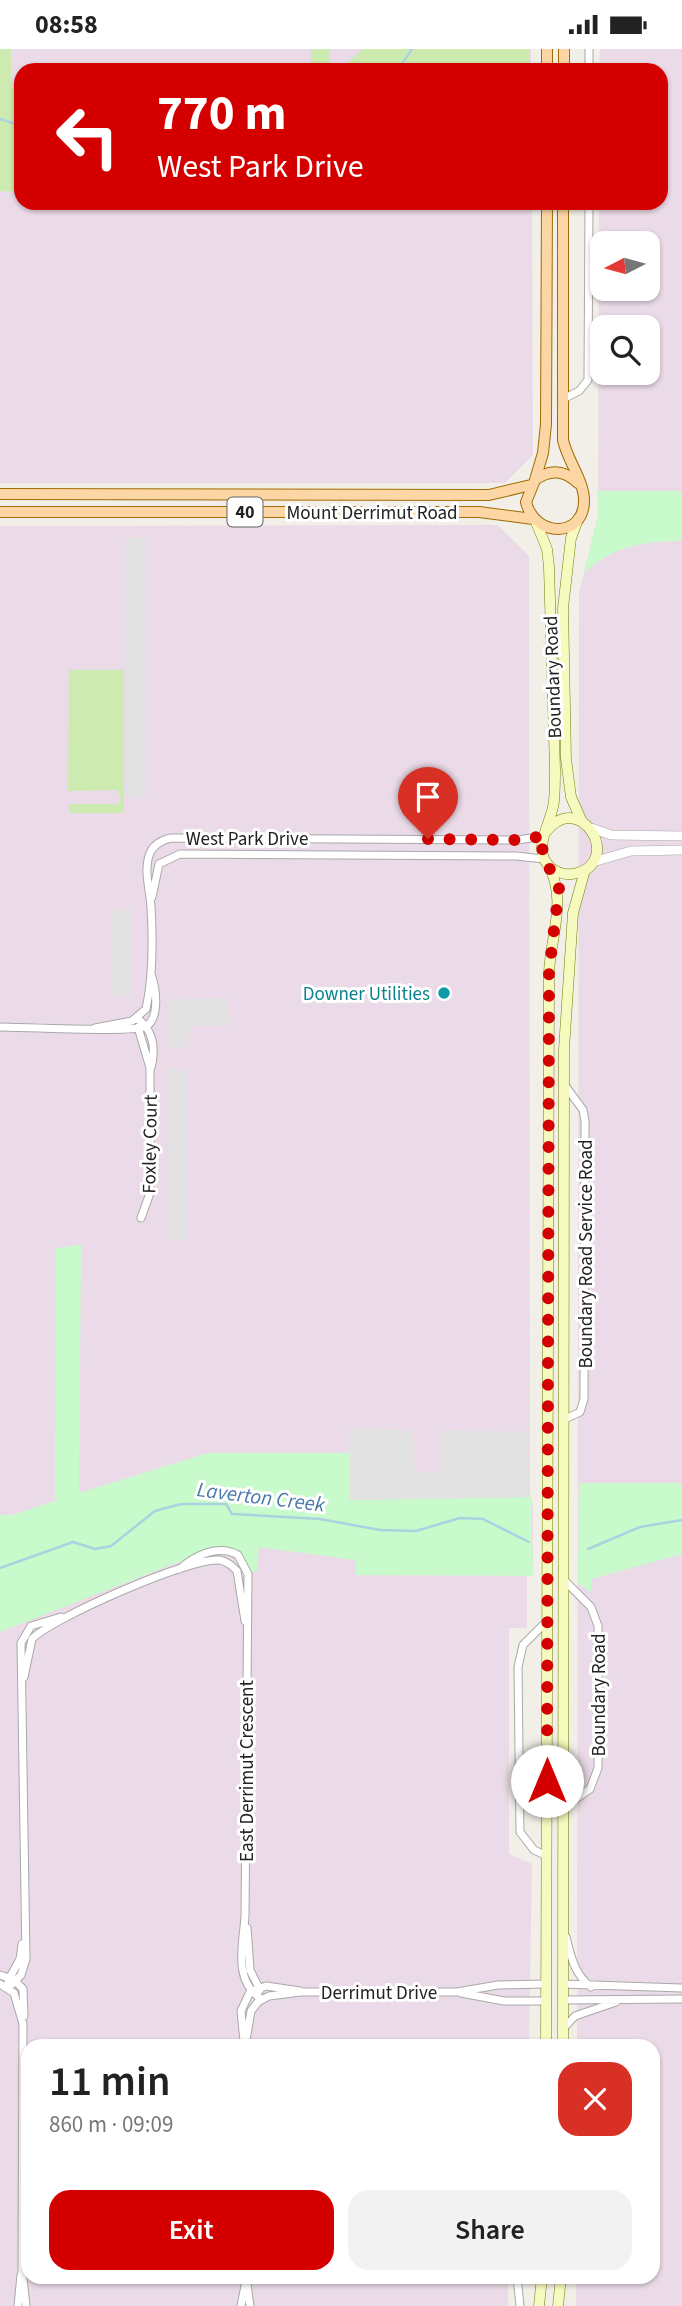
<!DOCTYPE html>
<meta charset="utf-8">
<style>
:root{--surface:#fff;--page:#f2f2f2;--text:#222;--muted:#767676;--accent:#d40000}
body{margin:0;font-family:"Source Sans 3",sans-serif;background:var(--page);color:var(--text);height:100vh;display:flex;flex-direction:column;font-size:26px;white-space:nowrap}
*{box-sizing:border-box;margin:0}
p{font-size:23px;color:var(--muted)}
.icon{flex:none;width:38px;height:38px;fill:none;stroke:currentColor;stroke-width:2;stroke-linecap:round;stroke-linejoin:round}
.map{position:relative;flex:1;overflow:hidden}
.drawer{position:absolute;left:21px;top:1990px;width:639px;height:245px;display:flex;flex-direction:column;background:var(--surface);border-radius:21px;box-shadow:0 2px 5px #0004}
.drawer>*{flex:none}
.top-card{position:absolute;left:14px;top:14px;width:654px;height:147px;border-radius:21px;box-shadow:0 2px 5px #0004;background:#d40000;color:#fff;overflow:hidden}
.needle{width:46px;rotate:264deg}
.controls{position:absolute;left:590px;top:182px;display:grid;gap:14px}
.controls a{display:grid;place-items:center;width:70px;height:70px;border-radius:14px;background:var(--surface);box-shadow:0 2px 5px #0004;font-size:35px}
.pin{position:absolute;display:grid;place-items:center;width:60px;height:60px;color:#fff;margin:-72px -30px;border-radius:50% 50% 50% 0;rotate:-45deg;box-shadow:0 0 7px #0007}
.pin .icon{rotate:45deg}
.me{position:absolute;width:77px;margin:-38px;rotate:0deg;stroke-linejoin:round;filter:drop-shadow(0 0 5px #0008)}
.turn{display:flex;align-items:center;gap:24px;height:147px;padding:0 28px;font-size:32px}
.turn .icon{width:91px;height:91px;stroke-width:2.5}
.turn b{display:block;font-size:49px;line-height:60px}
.round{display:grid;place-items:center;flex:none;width:74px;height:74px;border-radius:21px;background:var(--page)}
.head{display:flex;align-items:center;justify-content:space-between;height:119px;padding:0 28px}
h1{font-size:42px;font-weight:600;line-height:52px}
.cta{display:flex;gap:14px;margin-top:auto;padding:14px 28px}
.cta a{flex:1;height:80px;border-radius:21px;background:var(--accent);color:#fff;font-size:28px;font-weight:600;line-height:80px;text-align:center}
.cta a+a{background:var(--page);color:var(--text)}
.status{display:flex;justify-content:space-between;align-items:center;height:49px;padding:0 35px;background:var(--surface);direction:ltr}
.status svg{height:19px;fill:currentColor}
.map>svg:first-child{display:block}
.industrial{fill:#ebdbe8;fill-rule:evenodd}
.grass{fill:#cdebb0}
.park{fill:#c8facc}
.parking{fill:#e2e2e2}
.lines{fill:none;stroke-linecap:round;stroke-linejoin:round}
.stream{stroke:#aad3df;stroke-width:2.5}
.minor-casing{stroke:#a9a9a9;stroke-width:9}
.tertiary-casing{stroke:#a9a9a9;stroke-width:10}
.secondary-casing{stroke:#707d05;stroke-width:11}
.primary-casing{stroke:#a06b00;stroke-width:12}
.minor{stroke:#fff;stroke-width:7}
.tertiary{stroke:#fff;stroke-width:9}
.secondary{stroke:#f7fabf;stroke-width:10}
.primary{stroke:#fcd6a4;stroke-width:10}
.route{stroke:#d40000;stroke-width:12;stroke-dasharray:0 21.6}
.culture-dot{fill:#0f9aa8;stroke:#fff;stroke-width:2.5}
.labels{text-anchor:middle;stroke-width:6;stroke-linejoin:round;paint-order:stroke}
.shield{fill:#fff;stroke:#646464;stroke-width:2}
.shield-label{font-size:18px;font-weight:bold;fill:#222}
.street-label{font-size:19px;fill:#222;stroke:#fff}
.culture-label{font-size:19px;fill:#0d838f;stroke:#fff;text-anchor:end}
.water-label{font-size:21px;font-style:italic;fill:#4a7aab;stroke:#fff}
</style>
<div class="status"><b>08:58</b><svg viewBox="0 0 49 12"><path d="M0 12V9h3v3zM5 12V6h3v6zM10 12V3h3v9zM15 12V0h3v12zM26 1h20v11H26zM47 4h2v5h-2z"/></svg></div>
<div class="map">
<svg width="682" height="2257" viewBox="0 0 682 2257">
<rect width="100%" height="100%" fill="#f2efe9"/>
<path class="industrial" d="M0 0H531V21H21V154H532L533 406 505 434H0Z
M600 0H682V2257H576V2228H653V1997H577L579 544 598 466 599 154H662V21H599ZM602 194H648V240H602ZM602 278H648V324H602Z
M498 476 529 507 530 1443 533 1458V1527H527V1579H509V1805L532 1815 529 1997H28V2228H508V2257H0V477Z"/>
<path class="grass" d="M0 0H11V38L21 40V143L0 142Z
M311 0H330V21H311Z
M363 0H530V21H339Z
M69 621H124V764H69V755H118L121 750 117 741 68 742Z"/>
<path class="park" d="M597 442H682V492C644 492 613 497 584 524L598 466Z
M81 1196 79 1444 208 1404H350L351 1451 531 1448 533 1527 356 1526 355 1511 259 1498 257 1522 252 1523 238 1502 219 1497 0 1583V1466H12L55 1452 56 1199Z
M579 1434H682V1505L591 1530V1543L578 1534Z"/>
<path class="parking" d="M146 488V748H126V489Z
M131 859V947L111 945V862Z
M226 949 230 977H189L188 998H169V950Z
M168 1018 188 1022V1191H168Z
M350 1380 412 1381 415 1424 441 1423V1381L527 1383 530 1443 528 1448 350 1451Z"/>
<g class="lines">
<path class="stream" d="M398 21 412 0
M0 70 21 77
M588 1500 640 1478 682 1471
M0 1519 73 1493 95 1500 111 1497 155 1462 181 1455H226L232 1465 320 1470 380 1481 416 1482 460 1469 483 1470 529 1493"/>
<g class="minor-casing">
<path id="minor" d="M589 0V21
M563 350 579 342 588 331 589 154
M152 848 159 815 180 805 516 807 544 810
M137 969C154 982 156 999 151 1019
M0 978C21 978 139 984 147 977 160 967 156 939 151 925
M138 978 150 1019V1144L141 1169
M95 979 132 972 146 960C153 928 153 891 151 858 150 840 143 821 150 804 154 795 162 791 171 789L518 791 544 787
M564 1035 583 1061 585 1072 584 1350 580 1363 565 1370
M180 1520C195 1506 219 1495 238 1506L248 1525 245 1867C243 1897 233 1931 261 1950
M24 1628 32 1590C52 1569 191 1508 219 1511 227 1512 232 1517 237 1522L245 1572
M564 1758 590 1740 598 1719V1577L591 1558 564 1531
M547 1807 534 1801 520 1783 518 1618 523 1596 547 1572
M247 1879 250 1921 260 1941
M566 1888C571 1907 574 1925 591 1938
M0 1926 13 1930 23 1940 24 1967
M8 1932 20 1910 22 1895
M0 1935 14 1944 23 1975 22 2220 26 2257
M563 1935 682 1939
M8 1939 21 1926 26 1910 21 1594 31 1577 61 1568
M461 1944 504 1952H547
M563 1951 682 1950
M563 1980 575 1967 616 1953
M244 1992 241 1962 250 1943 266 1937 300 1942
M245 1997 251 1962 258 1953 269 1947 301 1943H457L498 1936 547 1935
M246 2228 250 2257
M517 2228 520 2257
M18 2257 21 2226
M241 2257 245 2237"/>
</g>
<g class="tertiary-casing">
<path id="tertiary" d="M591 779 611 786 682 787
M593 813 631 802 682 801"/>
</g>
<g class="secondary-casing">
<path id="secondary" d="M578 470 571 489 563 559 566 710 571 748 582 773
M536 473 547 500 549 518 555 720C555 730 555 742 554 752 552 774 530 801 551 819 558 824 568 827 577 824 623 812 580 738 545 784
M546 1997 549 923C551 885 568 849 547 814
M563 1997 564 1000 573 864 585 821
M539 2257 542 2228
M558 2257 561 2228"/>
</g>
<g class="primary-casing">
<path id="primary" d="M547 21V0
M564 21V0
M563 154V391C567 411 585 433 584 453 583 489 535 489 526 453L535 431C550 420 564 421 578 434
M535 431 543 404 546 375 547 154
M0 445 489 446 531 436
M0 463H479L533 470"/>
</g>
<use href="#minor" class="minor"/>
<use href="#tertiary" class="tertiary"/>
<use href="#secondary" class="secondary"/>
<use href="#primary" class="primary"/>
</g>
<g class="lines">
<path class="route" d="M428 790 518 791 544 787 542 804 559 839 549 923 547 1732"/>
</g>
<circle class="culture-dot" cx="444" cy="944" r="7"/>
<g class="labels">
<rect class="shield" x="227.5" y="448.5" width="35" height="29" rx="5"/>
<g class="shield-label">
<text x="245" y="469">40</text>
</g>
<g class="street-label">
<text x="372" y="470">Mount Derrimut Road</text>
<text transform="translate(552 628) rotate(-92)" y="7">Boundary Road</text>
<text x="247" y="796">West Park Drive</text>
<text transform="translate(149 1095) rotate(-89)" y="7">Foxley Court</text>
<text transform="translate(585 1205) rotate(-90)" y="7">Boundary Road Service Road</text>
<text transform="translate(598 1646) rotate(-90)" y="7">Boundary Road</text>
<text transform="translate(246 1722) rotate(-90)" y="7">East Derrimut Crescent</text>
<text x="379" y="1950">Derrimut Drive</text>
</g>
<g class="culture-label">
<text x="430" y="951">Downer Utilities</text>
</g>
<g class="water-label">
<text transform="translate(261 1448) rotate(7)" y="7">Laverton Creek</text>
</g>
</g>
</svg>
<div class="controls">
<a><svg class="needle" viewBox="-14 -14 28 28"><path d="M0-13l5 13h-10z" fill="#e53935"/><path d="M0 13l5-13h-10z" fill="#767676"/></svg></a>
<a><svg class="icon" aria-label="search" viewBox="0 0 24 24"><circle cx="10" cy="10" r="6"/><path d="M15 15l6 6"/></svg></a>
</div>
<div class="pin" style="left:428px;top:790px;background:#d93025"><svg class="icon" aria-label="arrive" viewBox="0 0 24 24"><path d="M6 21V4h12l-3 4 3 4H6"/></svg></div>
<svg class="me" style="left:547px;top:1732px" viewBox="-20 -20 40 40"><circle r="19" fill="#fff"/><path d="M0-13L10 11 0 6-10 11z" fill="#d40000"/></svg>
<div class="top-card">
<div class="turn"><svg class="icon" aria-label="left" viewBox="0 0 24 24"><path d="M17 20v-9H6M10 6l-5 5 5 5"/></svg><div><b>770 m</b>West Park Drive</div></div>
</div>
<section class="drawer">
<div class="head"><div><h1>11 min</h1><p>860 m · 09:09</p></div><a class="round" style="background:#d93025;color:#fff"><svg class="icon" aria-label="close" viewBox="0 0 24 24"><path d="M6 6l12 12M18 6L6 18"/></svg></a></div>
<div class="cta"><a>Exit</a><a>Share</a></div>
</section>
</div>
